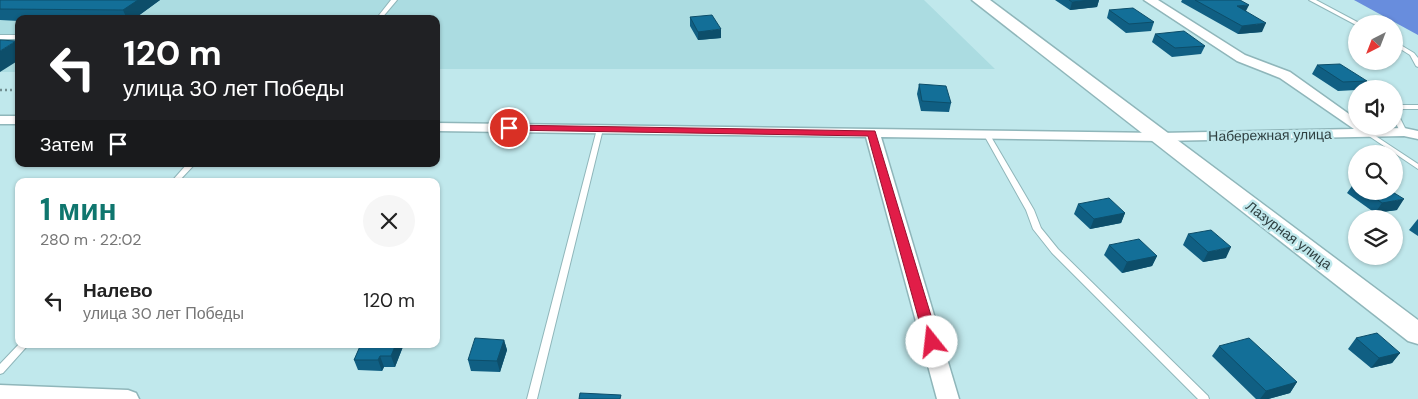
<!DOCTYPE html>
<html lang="ru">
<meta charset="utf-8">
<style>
:root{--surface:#fff;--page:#f6f6f6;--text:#222;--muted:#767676;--accent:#0f766e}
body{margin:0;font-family:"DM Sans",sans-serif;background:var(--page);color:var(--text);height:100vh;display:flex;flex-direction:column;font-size:19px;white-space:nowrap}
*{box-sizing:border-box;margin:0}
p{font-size:16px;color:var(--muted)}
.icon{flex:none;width:28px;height:28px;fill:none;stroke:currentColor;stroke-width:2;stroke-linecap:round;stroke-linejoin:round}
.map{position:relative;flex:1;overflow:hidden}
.side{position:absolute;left:15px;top:178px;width:425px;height:170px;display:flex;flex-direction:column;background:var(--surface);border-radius:10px;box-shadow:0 1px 4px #0004}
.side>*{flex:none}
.banner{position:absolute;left:15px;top:15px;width:425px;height:152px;border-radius:10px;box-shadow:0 1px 4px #0004;background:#202124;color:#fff;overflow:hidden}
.needle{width:32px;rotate:222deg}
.buttons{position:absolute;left:1348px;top:15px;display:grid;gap:10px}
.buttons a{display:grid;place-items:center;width:55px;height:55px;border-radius:50%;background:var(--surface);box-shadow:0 1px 4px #0004;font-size:25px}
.pin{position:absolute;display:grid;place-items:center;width:42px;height:42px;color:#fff;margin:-21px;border:2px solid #fff;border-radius:50%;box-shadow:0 1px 5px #0007}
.me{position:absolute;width:55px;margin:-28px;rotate:344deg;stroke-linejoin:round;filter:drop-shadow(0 0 4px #0008)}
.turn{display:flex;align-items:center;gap:18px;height:105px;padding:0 25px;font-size:22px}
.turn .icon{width:65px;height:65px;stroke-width:2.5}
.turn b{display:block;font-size:35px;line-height:42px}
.then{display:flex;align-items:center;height:48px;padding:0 25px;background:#0003;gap:10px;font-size:19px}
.round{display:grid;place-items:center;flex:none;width:52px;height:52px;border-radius:26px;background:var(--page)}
.overview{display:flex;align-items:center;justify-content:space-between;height:85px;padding:0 25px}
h1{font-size:30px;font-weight:700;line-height:38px;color:var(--accent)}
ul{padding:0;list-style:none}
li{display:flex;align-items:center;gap:15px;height:75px;padding:0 25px}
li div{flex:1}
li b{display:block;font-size:19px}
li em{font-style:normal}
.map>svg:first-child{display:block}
.built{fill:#abdce1}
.water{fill:#688ddd}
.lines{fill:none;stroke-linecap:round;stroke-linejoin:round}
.lane-casing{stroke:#8fb6ba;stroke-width:2}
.street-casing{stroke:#8fb6ba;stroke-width:3}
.secondary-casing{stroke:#8fb6ba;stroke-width:3}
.path{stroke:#728e91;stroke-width:2.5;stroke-dasharray:2 3;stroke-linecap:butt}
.lane{fill:#fff;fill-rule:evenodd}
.street{fill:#fff;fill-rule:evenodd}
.secondary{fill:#fff;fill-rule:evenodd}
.wall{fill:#105f83}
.shaded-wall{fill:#0d4e6a}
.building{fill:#136f98;stroke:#0d4e6a}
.route{fill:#e11d48;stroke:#92132f}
.labels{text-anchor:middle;stroke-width:5;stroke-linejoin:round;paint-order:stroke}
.street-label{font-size:14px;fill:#2e3f40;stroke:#c0e8ec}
</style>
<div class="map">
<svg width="1418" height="399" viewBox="0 0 1418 399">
<rect width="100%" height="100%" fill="#c0e8ec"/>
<path class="built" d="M0 0H924L995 69H436V19H19V72H0Z"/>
<path class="water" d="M1354 0H1418V35Z"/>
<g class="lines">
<g class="lane-casing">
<path id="lane" d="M391 0H397L381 19H376Z
M1309 0H1316L1361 24H1356V25Z
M0 35H19V39H0Z
M1394 41 1414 53 1418 58V67L1416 66 1410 55 1394 45Z
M1402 105H1418V109H1403L1399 111 1398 114 1407 132 1404 134C1396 129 1394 118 1394 109Z
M600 127 603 129 537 399H527L597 129Z
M1368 131 1418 164V169L1366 134 1365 133 1366 132Z
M987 133 990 135 1034 210 1041 228 1058 249 1208 396 1209 399H1198L1052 253 1033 229 1026 210 984 135Z
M187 164H195L179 181H172Z
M19 344H29L3 373 0 374V364Z"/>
</g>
<g class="street-casing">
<path id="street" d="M1144 0H1158L1245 55 1290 72 1356 119V126H1362L1359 129 1404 128 1418 131V139L1404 136 1160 141 881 137 959 399H937L866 137 436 131V123L1160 133 1354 129 1280 78 1237 61Z
M0 116H19V124H0Z
M0 385 128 390 136 393 139 399H0Z"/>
</g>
<g class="secondary-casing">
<path id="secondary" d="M972 0H990L1418 320V344L1408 341Z"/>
</g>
<path class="path" d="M0 90H19"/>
<use href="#lane" class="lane"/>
<use href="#street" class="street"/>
<use href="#secondary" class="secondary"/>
</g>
<path class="wall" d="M0 0H160L134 19H19V21L0 20Z
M1055 0H1099L1097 7 1070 10Z
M1182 0H1240L1246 12 1262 32 1238 34 1181 2Z
M1109 10 1154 22 1151 31 1126 33 1107 18Z
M690 17 721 38 698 40 690 26Z
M1155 34 1205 46 1201 54 1172 57 1152 42Z
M1317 65 1367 81 1362 89H1356V90L1338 91 1312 74Z
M919 84 951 103 949 112 921 111 917 94Z
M1354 183H1356V191H1391L1397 210 1375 213 1347 193Z
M1078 204 1125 213 1121 223 1090 229 1074 214Z
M1418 219V236L1409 230 1417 220Z
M1188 234 1226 258 1203 262 1183 245Z
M1109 245 1157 256 1152 266 1122 273 1104 255Z
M1356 338 1400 353 1392 363 1371 368 1348 349Z
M504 340 507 350 500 372 471 371 468 360Z
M361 344H404L395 367H384L382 371 358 370 354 360Z
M1219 346 1297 382 1290 393 1268 399H1256L1212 356Z"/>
<path class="shaded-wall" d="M138 0H160L134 19H127L123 10Z
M1090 0H1099L1097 7 1070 10 1072 2Z
M1249 5 1245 13 1237 6Z
M1266 23 1262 32 1238 34 1242 26Z
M721 29V38L698 40V32Z
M16 41 19 46V60L0 72V51Z
M1404 199 1397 210 1375 213 1382 203Z
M1125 213 1121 223 1090 229 1094 219Z
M1231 247 1226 258 1203 262 1208 252Z
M1157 256 1152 266 1122 273 1127 262Z
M504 340 507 350 500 372 497 361Z
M396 344H404L395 367 391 356Z
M1400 353 1392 363 1371 368 1379 358Z
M380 356 384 367 382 371 378 360Z
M1297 382 1290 393 1268 399H1260L1266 391Z"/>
<path class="building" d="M0 0H138L123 10 0 9Z
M1069 0H1090L1072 2Z
M1195 0H1240L1249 5 1237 6 1266 23 1242 26Z
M1133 8 1154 22 1129 24 1109 10Z
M712 15 721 29 698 32 690 17Z
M1184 31 1205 46 1175 48 1155 34Z
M0 40 16 41 0 51Z
M1340 64 1367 81 1343 82 1317 65Z
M919 84 946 86 951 103 922 101Z
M1365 191H1391L1404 199 1382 203Z
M1109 198 1125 213 1094 219 1078 204Z
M1211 230 1231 247 1208 252 1188 234Z
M1139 239 1157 256 1127 262 1109 245Z
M1377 333 1400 353 1379 358 1356 338Z
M475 338 504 340 497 361 468 360Z
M1249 338 1297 382 1266 391 1219 346Z
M361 344H396L391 356H380L378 360H354Z
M580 393 621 395 620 399H579Z"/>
<path class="route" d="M509 125 875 131 939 342 937 346H927L925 342 868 136 506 130V126Z"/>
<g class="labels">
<g class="street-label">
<text transform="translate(1270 135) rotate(-1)" y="5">Набережная улица</text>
<text transform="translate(1289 235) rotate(37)" y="5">Лазурная улица</text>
</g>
</g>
</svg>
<div class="buttons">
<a><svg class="needle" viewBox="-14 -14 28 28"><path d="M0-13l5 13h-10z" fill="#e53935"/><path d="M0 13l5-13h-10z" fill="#767676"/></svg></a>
<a><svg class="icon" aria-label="sound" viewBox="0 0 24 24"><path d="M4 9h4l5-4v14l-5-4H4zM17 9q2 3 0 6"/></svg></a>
<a><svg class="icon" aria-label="search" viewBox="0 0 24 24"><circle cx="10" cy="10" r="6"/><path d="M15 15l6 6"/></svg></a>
<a><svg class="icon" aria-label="layers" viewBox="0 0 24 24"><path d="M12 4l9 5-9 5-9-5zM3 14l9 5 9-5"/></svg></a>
</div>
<div class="pin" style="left:509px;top:128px;background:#d93025"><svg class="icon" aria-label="arrive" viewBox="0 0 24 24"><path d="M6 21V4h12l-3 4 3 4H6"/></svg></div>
<svg class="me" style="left:932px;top:342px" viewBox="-20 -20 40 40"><circle r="19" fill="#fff"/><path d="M0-13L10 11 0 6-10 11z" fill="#e11d48"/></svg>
<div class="banner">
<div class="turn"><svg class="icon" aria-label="left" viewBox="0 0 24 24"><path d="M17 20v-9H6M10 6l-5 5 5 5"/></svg><div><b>120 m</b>улица 30 лет Победы</div></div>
<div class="then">Затем<svg class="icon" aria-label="arrive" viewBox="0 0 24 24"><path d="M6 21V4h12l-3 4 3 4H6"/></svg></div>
</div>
<section class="side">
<div class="overview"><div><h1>1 мин</h1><p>280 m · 22:02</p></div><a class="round"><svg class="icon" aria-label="close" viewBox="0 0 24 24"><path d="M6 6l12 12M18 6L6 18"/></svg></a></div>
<ul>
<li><svg class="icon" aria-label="left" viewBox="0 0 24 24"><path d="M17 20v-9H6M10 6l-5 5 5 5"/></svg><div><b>Налево</b><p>улица 30 лет Победы</p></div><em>120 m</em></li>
</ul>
</section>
</div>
